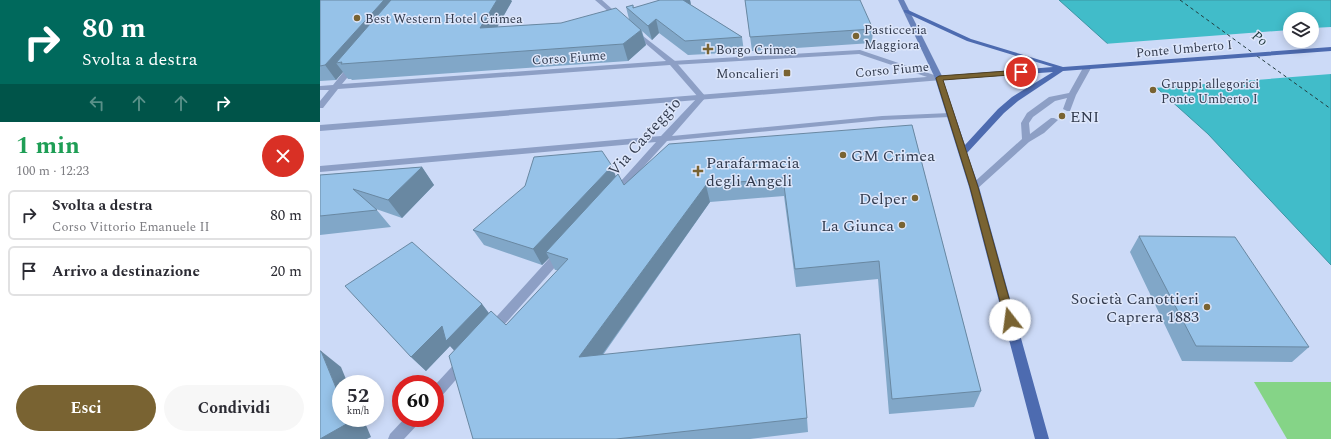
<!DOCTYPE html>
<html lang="it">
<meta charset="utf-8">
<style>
:root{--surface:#fff;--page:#f7f7f7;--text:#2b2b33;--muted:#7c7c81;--line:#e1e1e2;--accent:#796332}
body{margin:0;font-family:Spectral,serif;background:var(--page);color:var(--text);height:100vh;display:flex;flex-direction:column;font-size:15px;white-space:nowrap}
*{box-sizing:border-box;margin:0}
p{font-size:13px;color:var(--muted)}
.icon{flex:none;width:22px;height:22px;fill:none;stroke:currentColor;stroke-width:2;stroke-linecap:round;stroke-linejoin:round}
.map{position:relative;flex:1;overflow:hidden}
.side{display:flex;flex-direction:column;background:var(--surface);width:320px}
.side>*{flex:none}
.banner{background:#00695c;color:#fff;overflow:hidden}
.buttons{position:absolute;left:963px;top:12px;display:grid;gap:8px}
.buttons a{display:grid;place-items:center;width:36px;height:36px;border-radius:50%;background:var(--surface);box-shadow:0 2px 10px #0003;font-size:20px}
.speed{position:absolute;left:12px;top:375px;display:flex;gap:8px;font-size:20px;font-weight:700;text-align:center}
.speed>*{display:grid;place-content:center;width:52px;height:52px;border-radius:50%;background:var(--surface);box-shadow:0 2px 10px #0003;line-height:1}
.speed small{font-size:10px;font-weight:400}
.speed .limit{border:6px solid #d22;background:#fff;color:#111}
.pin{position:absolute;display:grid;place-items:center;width:34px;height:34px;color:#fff;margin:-17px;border:2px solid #fff;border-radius:50%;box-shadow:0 1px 4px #0007}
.me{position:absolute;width:44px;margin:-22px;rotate:345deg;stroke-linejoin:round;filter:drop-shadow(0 0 3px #0008)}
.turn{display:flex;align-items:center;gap:14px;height:84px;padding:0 16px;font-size:18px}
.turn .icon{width:52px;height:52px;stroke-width:2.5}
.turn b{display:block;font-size:28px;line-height:34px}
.lanes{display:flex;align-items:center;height:38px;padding:0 16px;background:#0003;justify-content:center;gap:20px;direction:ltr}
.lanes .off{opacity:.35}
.round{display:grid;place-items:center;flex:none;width:42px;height:42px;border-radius:21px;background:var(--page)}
.headline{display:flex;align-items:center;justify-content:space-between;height:68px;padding:0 16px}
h1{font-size:24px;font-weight:700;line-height:30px;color:#1e9e55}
.primary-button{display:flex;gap:8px;margin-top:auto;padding:8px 16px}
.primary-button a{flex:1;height:46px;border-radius:24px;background:var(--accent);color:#fff;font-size:16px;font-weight:700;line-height:46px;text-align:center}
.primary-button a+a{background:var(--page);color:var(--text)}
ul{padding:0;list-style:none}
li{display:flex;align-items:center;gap:12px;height:50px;margin:0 8px 6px;padding:0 8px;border:2px solid var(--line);border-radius:6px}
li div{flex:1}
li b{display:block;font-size:15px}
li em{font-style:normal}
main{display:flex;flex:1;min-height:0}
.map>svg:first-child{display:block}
.green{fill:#85d487}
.water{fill:#41bcc9;stroke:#3c95a4;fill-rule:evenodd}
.pier{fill:#ccdaf7}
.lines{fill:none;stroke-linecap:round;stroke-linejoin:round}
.ferry{stroke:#223c3f;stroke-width:1;stroke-dasharray:3.5 3;stroke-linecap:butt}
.service{fill:#8d9fc5;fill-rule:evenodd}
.pedestrian{fill:#8d9fc5;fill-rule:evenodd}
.minor{fill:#8d9fc5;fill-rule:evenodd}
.tertiary{fill:#8d9fc5;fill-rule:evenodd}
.secondary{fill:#6781b9;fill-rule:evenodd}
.primary{fill:#4d6bb0;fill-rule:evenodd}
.wall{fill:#81a7c8}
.shaded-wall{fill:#6988a2}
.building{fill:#96c2e8;stroke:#6988a2}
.route{fill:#796332;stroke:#4f4020}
.poi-dot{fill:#796332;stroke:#dee7fb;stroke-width:1.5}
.labels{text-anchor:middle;stroke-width:3;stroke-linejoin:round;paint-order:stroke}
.far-poi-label{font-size:13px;fill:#323b4e;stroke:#dee7fb;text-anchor:start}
.far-street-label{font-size:13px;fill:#323b4e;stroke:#dee7fb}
.far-water-label{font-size:14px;font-style:italic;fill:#223c3f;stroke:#dee7fb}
.poi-label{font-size:16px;fill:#323b4e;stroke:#dee7fb;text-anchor:start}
.street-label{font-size:16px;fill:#323b4e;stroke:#dee7fb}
</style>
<main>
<section class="side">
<div class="banner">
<div class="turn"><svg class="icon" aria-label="right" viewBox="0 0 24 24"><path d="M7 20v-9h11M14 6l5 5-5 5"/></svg><div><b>80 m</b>Svolta a destra</div></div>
<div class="lanes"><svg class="icon off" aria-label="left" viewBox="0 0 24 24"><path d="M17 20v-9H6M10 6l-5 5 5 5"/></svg><svg class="icon off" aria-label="ahead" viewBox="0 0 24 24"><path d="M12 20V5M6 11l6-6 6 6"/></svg><svg class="icon off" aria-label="ahead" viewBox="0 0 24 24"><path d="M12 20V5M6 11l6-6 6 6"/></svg><svg class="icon" aria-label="right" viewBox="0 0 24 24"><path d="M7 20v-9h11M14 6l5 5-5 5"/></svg></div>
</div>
<div class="headline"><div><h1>1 min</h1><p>100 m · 12:23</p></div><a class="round" style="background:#d93025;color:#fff"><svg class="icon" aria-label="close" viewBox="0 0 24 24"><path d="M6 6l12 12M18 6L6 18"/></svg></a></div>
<ul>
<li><svg class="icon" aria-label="right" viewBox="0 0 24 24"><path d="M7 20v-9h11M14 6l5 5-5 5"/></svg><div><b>Svolta a destra</b><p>Corso Vittorio Emanuele II</p></div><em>80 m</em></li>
<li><svg class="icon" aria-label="arrive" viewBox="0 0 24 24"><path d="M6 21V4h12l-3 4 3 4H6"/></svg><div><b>Arrivo a destinazione</b></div><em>20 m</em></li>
</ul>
<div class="primary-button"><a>Esci</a><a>Condividi</a></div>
</section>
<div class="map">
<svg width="1011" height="439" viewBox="0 0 1011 439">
<rect width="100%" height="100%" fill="#ccdaf7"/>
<path class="green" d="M934 382H1011V439H967Z"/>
<path class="water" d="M739 0H1011V265L888 134ZM970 19H992V41H970Z"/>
<path class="pier" d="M1011 27V74L834 88 784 44 970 30V41H992V28Z"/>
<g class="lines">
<path class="ferry" d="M860 0 933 53
M937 56 1011 109"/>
<path class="service" d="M764 66H770L771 68 756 95 750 111H747L743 109 747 98 735 101 713 117 709 123 710 134 731 118H734L738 120 724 133 709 142 657 189H651L649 187 651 185 702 139 701 123 707 113 729 97 749 93Z"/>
<path class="pedestrian" d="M540 50 623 78 622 80H616L539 54 352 65 348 63 352 61Z"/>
<path class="minor" d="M275 0H282L301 17V19H297Z
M314 29 355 61 386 97 352 136 562 116 630 113 634 115 630 117 562 120 347 141 298 195 295 196 290 193 292 191 336 142 0 172V166L341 136 378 97 350 65 18 89 3 108H0V101L9 90H0V86L13 85 30 64H33L37 66 22 84 346 61 312 32 311 31Z
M240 250 244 251 245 254 244 257 176 334 172 335 168 334 166 330 168 326 236 251Z
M143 357 147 359 149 363 147 367 120 398 115 400V385L139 359Z
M85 418H101L99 423 84 439H68L70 434Z"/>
<path class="tertiary" d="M619 76 623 78 622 80 0 131V125Z"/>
<path class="secondary" d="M578 0H584L623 78 622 80H619L615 78Z"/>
<path class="primary" d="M584 10H588L651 39 743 67 1011 47V51L743 71 698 101 684 113 647 153 659 187 729 439H715L649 187 615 78 619 76 733 67 647 41 584 12ZM733 72 692 97 678 109 645 145 623 80Z"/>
</g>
<path class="wall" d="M0 0 192 1 177 27 309 19 306 7 313 5 314 8 340 0H370L371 5 422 37 424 52 368 55 339 33 332 40 322 31 326 45 308 61 32 80 31 79H28L23 72 16 80 0 81Z
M425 0 553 29 552 43 432 51Z
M592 125 661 391 654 407 569 414 558 279 476 287 464 196 390 202 283 355 487 418 488 432 430 439H153L135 350 130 346 106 371 91 357 162 304 169 313 186 325 238 270H235L229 258 222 265 164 245 153 230 292 166 295 177 304 185Z
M102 167 114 185 82 218 56 209 71 227 0 235V175Z
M819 236 989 347 972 362 862 361 810 252Z"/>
<path class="shaded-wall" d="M64 0H72L22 62 16 63 23 72 16 80 5 65Z
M177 0H191L192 1 168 44 160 28Z
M361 0H370L371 5Z
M336 19 339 33 332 40 328 26Z
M321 30 326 45 308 61 303 44Z
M292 166 298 182 226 252 229 258 222 265 213 249Z
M102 167 114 185 82 218 68 200Z
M386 185 390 202 269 373 259 357Z
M162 304 173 319 139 356 130 346 106 371 91 357 122 326Z
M1 351 21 367 28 384H21V400Z
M28 418H43L51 437 47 439H0Z"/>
<path class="building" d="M0 0H64L5 65 0 66Z
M71 0H177L160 28 241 23 296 8 321 30 303 44 21 64 22 62 16 63Z
M340 0H363L422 37 365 41 336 19 328 26 306 7 313 5V8Z
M425 0H540L553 29 430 37Z
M592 125 661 391 572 399 559 261 475 269 463 178 386 185 259 357 480 334 487 418 296 439H153L129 356 171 311 186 325 248 259 226 252 298 174 304 185 349 144Z
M282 151 292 166 213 249 153 230 205 186 214 157Z
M102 167 68 200 33 189 57 210 0 216V175Z
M819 236 915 237 989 347 876 346Z
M92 242 162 304 126 341 122 326 91 357 25 286Z
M0 351H1L21 400V418H28L30 422 0 439Z"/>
<path class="route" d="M701 70 703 71V74L623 80 658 187 695 320 694 323 690 325 686 323 685 320 650 187 616 78 619 76Z"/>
<g class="poi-dot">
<circle cx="37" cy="18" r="4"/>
<circle cx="536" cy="36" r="4"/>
<path d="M386 43h4v4h4v4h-4v4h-4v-4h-4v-4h4z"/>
<rect x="463" y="69" width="8" height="8" rx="2"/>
<circle cx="833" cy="90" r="4"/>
<circle cx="742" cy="116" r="4"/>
<circle cx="523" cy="155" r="4"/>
<path d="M376 165h4v4h4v4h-4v4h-4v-4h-4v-4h4z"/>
<circle cx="595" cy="198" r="4"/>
<circle cx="582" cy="225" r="4"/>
<circle cx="887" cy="307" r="4"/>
</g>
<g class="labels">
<g class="far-poi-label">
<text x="45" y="23">Best Western Hotel Crimea</text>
<text x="544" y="34">Pasticceria<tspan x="544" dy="15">Maggiora</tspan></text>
<text x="396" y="54">Borgo Crimea</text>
<text x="459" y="78" text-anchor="end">Moncalieri</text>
<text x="841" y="88">Gruppi allegorici<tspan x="841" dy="15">Ponte Umberto I</tspan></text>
</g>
<g class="far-street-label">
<text transform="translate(864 48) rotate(-5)" y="5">Ponte Umberto I</text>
<text transform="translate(249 57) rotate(-4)" y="5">Corso Fiume</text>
<text transform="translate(572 69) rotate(-5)" y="5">Corso Fiume</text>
</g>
<g class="far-water-label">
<text transform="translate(940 38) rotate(36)" y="5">Po</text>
</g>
<g class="poi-label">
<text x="750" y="122">ENI</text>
<text x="531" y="161">GM Crimea</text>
<text x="386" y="168">Parafarmacia<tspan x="386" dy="18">degli Angeli</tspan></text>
<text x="587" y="204" text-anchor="end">Delper</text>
<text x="574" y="231" text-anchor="end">La Giunca</text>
<text x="879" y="304" text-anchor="end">Società Canottieri<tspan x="879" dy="18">Caprera 1883</tspan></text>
</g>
<g class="street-label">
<text transform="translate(324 136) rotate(-48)" y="6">Via Casteggio</text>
</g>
</g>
</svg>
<div class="buttons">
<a><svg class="icon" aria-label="layers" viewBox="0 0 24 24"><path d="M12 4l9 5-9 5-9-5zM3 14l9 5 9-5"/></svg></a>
</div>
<div class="speed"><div>52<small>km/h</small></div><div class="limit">60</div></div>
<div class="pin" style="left:701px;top:72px;background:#d93025"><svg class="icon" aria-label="arrive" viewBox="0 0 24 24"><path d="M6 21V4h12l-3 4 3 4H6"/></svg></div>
<svg class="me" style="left:690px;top:320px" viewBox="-20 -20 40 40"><circle r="19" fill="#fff"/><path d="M0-13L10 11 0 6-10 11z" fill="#796332"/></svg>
</div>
</main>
